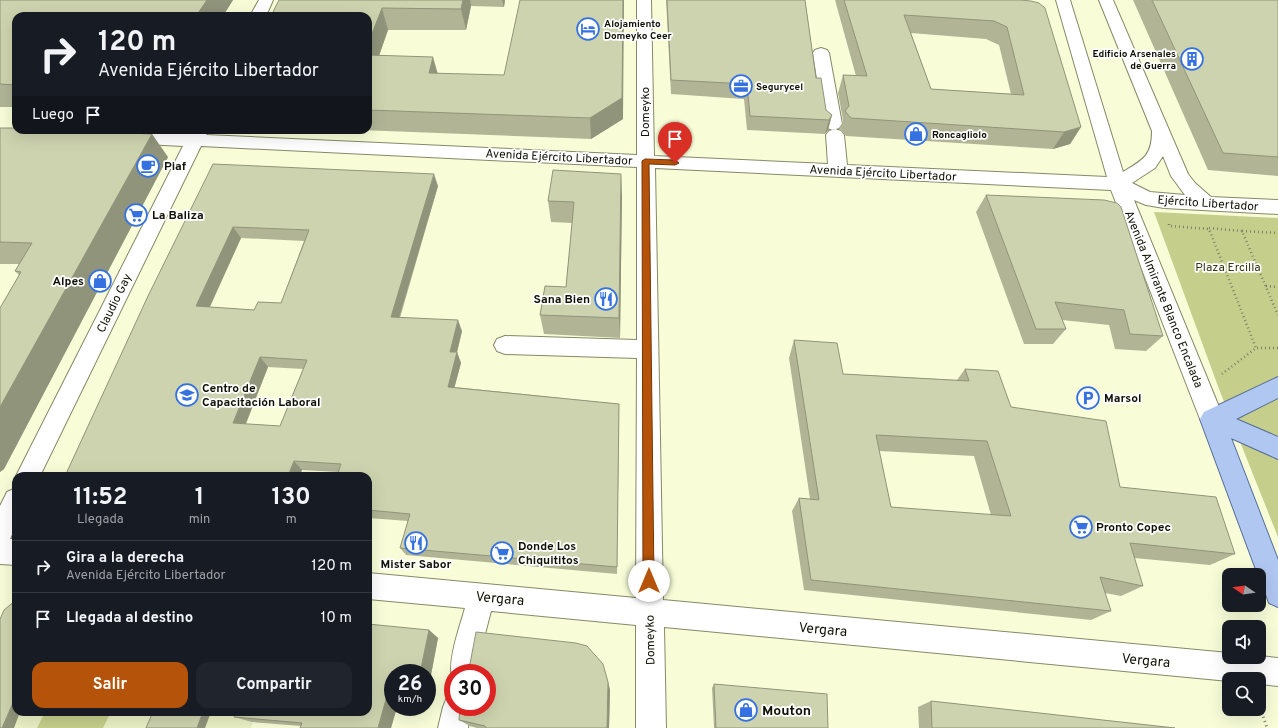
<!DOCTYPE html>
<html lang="es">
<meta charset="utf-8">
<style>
:root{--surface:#171b24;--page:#20242c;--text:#f1f3f6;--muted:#9ea1a6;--line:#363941;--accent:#b45309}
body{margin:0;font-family:Overpass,sans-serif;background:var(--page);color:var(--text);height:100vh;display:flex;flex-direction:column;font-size:15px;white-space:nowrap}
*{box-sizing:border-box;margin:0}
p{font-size:13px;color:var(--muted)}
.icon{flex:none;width:22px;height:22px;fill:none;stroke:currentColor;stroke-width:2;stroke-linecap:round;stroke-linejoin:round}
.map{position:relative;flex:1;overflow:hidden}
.side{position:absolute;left:12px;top:472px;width:360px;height:244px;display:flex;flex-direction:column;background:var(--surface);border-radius:12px;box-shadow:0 4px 16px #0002}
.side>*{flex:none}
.banner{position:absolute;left:12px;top:12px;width:360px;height:122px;border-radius:12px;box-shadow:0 4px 16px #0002;background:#171b24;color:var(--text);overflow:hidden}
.needle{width:26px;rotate:283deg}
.tools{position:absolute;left:1222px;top:568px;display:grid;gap:8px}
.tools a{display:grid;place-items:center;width:44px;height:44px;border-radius:8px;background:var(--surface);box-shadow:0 4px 16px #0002;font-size:20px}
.speed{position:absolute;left:384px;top:664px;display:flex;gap:8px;font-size:20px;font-weight:700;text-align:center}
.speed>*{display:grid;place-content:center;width:52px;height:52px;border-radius:50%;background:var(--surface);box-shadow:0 4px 16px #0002;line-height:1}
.speed small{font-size:10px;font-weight:400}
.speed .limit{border:6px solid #d22;background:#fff;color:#111}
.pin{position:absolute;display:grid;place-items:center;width:34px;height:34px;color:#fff;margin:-41px -17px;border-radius:50% 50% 50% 0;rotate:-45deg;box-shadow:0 0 4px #0007}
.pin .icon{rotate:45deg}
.me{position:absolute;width:44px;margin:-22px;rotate:0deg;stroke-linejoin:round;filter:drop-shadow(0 0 3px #0008)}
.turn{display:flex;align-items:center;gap:14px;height:84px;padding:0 20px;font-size:18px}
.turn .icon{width:52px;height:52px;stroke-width:2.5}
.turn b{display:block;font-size:28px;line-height:34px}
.then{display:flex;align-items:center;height:38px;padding:0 20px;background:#0003;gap:8px;font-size:15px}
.eta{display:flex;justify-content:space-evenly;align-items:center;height:68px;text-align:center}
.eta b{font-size:24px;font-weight:700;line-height:28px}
.action{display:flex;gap:8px;margin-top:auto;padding:8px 20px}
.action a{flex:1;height:46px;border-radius:12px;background:var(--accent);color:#fff;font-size:16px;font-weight:700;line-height:46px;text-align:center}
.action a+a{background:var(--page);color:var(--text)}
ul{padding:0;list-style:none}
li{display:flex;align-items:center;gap:12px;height:52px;padding:0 20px;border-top:1px solid var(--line)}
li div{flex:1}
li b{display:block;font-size:15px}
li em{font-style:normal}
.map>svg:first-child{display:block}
.built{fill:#eaf0c4}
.green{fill:#c5ce8a}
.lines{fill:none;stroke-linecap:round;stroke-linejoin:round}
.minor-casing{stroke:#858967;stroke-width:2}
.major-casing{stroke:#566f98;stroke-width:2}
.path-far1{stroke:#7f816a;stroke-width:2.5;stroke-dasharray:1 3;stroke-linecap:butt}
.path{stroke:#7f816a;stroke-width:3;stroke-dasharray:1 3.5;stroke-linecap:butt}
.minor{fill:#fff;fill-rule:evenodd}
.major{fill:#b0c7f1;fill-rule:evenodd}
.wall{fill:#b1b596;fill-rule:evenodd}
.shaded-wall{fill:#90947a}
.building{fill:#ced3af;stroke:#90947a;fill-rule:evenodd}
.route{fill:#b45309;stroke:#753606}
.labels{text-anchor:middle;stroke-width:3.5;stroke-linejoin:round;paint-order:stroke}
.far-poi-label{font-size:10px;font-weight:bold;fill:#101105;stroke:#fff;text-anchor:start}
.street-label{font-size:12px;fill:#101105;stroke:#fff}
.poi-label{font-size:12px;font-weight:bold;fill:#101105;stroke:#fff;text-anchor:start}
.park-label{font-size:12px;fill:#333611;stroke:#fff}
.near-street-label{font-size:14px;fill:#101105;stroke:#fff}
.near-poi-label{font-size:14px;font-weight:bold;fill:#101105;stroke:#fff;text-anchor:start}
</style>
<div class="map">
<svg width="1278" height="728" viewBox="0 0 1278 728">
<rect width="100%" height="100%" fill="#f8fdd8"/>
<path class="built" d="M16 712H256L251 728H0Z"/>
<path class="green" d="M1154 212 1278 218V537L1219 389Z
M45 712H111L103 728H37Z"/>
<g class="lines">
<g class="minor-casing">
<path id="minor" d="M259 0H273L266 16H250Z
M637 0H651L654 156 828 164 826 135 829 131 835 129 841 131 844 135 847 165 1107 177 1056 0H1070L1123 172C1143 160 1152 156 1152 131L1099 0H1113L1188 174 1195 183 1211 197 1278 200V214L1164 208 1146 205 1134 200 1224 419 1220 426 1212 429 1204 426 1200 419 1111 190 655 168 663 600 1229 653V657L1259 656 1278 658V686L1259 684V679H1229V681L664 627 666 728H636V625L491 611 485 634 478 673H453V680C446 664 460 626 465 608L368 599V573L636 598 637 358 505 354 497 351 494 345 497 339 505 336 637 340V167L201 146 40 476H16L183 146 125 143 119 141 116 137 119 133 125 131 189 134 191 130H209L206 135 637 155ZM1163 156 1171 176 1185 195 1150 192 1132 183 1155 168Z
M821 48 827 50 829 53 842 124 839 128 833 130 827 128 824 124 813 53 815 50Z
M16 488V526L10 539H16V565L0 564V506L7 492Z
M453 694V707H471L468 728H438L443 707 447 697Z"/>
</g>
<g class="major-casing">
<path id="major" d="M1278 377V398L1236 419 1278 437V459L1231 438 1278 560V607L1269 603 1259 575H1258L1200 419 1204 412Z"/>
</g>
<path class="path-far1" d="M1169 224V226L1209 229 1256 348 1222 374
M1209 228 1242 231 1278 315
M1242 231 1278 233
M1266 286 1278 287
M1257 348H1278"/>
<path class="path" d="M1259 704 1267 728"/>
<use href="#minor" class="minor"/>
<use href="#major" class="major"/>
</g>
<path class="wall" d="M0 0H233L223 16H16V107H0Z
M279 0H505L504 7 471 6 466 30H388L379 55 438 73 623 119 591 139 360 130H368V16Z
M666 0H805L816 78 826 110 832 115 828 130 825 134 747 130 744 99 671 94Z
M835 0H1020L1081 127 1070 144 1053 149 846 136 840 129 843 120 838 93 843 75 856 76ZM911 33 986 39 999 45 1011 94 931 89Z
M1133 0H1278V176L1208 170Z
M0 128 168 157 4 469 0 472V308L19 275 15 271 20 264H0Z
M213 164 438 186 400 318 462 331 457 352 461 363 454 387 619 404V414L617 574 406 555 400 548 408 521 368 518V476L339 472 302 470 65 476ZM241 238 304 241 281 303 254 310 210 307ZM268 367 303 369 280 426 246 424Z
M622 195 620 338 544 334 540 315 566 287 572 223 551 222 548 201Z
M986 195 1163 336 1146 351 1115 349 1109 325 1062 320 1066 329 1053 344H1024L976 212Z
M794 340 843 374 957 380 965 369 1011 407 1120 487 1235 554 1210 565 1134 558 1143 586 1121 596 1105 593 1111 611 1091 620 804 590 792 511 799 498 810 499 789 358ZM879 451 974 456 991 515 891 507Z
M429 630 438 638 427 696V673H393V707H397L391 728H300L301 726 252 722 234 717Z
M608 682 610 690 609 728H477L470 726 459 720Z
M714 684 828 728H714L712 688Z
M931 701 1175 728H919L918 707Z"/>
<path class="shaded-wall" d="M207 0H233L223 16H196Z
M463 0H470L471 6 466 30 461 9Z
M502 0H505L504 7Z
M623 0H624L623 119 591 139 590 118Z
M382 8 388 30 372 76 368 66V44Z
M433 57 439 78 429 73Z
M832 115 828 130 825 134 829 120Z
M1081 127 1070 144 1053 149 1064 132Z
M152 134 168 157 4 469 0 472V407Z
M434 174 438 186 396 328 391 317Z
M621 174 622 195 620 338 619 318Z
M233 227 241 238 205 317 196 306Z
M458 320 462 331 457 352 461 363 452 397 448 387 450 352Z
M260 357 268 367 242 433 233 423Z
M619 404V414L617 574V567Z
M294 461 302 470 300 476H288Z
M429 630 438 638 427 696V673H420Z
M608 682 610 690 609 728H607Z
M16 696V712H20L14 728H2Z
M387 696 393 700V707H397L391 728H378Z
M203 712H211L205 728H197Z"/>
<path class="building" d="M0 0H207L196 16H16V85L0 84Z
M279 0H463L461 9 382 8 368 44V16H271Z
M520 0H623L622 98 590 118 368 110V55L433 57 429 73 504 75Z
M667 0H805L816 78H821L826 110 832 115 829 120 750 116 747 84 671 80Z
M844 0H1020L1031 1 1039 3 1045 8 1081 127 1064 132 851 118 845 111 849 106 843 75 867 76ZM904 15 994 21 1007 27 1024 95 931 89Z
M1152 0H1278V157L1223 153Z
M0 128H16V130H55L152 134 0 407V308L21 272 15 271 32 243 0 242Z
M213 164 434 174 391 317 458 320 450 352H457L448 387 619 404 617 567 400 548 410 514 368 510V476H337L341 464 294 461 288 476H65L148 296ZM233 227 309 230 281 303 258 302 254 310 196 306ZM260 357 307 360 280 426 233 423Z
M553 170 621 174 619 318 540 315 545 286 566 287 574 202 548 201Z
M986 195 1104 200 1117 203 1121 207 1163 336 1130 334 1124 310 1055 302 1066 329H1036Z
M794 340 837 343 843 374 969 381 965 369 998 371 1011 407 1106 421 1120 487 1216 497 1235 554 1130 543 1143 586 1100 577 1111 611 811 580 799 498 819 500ZM876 435 987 441 1011 516 891 507Z
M16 600V696L2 728H0V619L4 610Z
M368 624 429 630 420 673H393V697L387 696 378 728H300L302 723 234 717 236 712H368Z
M476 632 576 643 587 646 603 664 608 682 607 728H486L485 726 459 720 460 707H487V673H466L467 665 470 664Z
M714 684 827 694 828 728H716Z
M931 701 1175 728H932Z
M153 712H203L197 728H146Z"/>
<path class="route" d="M645 159 675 160 679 163 675 165 649 164 654 581 653 585 649 587 645 585 643 581 642 161Z"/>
<defs>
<g id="hotel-ring" transform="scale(1.15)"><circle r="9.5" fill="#fff" stroke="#3571e0" stroke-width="1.5"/><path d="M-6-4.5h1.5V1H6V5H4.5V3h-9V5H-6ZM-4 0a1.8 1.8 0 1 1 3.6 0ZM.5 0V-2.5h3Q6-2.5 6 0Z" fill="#3571e0"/></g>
<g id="building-ring" transform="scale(1.15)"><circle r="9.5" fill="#fff" stroke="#3571e0" stroke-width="1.5"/><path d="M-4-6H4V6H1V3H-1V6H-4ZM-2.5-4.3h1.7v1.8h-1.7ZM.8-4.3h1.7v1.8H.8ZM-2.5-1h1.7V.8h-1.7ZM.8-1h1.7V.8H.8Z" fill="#3571e0"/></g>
<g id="office-ring" transform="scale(1.15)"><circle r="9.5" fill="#fff" stroke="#3571e0" stroke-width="1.5"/><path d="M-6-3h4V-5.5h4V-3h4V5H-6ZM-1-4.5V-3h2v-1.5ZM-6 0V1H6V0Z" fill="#3571e0"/></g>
<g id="shop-ring" transform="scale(1.15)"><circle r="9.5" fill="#fff" stroke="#3571e0" stroke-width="1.5"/><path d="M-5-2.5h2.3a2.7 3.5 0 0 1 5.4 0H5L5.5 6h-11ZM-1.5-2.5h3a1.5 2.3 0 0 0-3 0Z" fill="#3571e0"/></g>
<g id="cafe-ring" transform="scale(1.15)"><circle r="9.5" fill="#fff" stroke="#3571e0" stroke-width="1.5"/><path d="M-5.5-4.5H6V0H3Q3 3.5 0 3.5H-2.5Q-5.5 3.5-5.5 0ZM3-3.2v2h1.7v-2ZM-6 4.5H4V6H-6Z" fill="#3571e0"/></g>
<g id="supermarket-ring" transform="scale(1.15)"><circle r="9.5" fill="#fff" stroke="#3571e0" stroke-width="1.5"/><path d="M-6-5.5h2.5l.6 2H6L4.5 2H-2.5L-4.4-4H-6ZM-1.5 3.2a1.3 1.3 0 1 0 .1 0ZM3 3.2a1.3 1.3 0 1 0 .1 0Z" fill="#3571e0"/></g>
<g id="restaurant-ring" transform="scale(1.15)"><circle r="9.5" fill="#fff" stroke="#3571e0" stroke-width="1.5"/><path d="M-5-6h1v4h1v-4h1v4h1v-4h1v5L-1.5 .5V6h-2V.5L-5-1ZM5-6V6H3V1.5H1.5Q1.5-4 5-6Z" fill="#3571e0"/></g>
<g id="school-ring" transform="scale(1.15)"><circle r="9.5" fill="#fff" stroke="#3571e0" stroke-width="1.5"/><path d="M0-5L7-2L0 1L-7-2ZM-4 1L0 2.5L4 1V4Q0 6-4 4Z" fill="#3571e0"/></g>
<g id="parking-ring" transform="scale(1.15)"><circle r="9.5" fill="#fff" stroke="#3571e0" stroke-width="1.5"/><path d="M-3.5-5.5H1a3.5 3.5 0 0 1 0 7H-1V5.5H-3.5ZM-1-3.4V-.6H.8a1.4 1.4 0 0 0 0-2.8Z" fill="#3571e0"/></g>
</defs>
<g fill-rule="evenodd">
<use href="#hotel-ring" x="588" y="29"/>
<use href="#building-ring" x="1192" y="59"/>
<use href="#office-ring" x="741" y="86"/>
<use href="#shop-ring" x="916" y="134"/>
<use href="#cafe-ring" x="148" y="166"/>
<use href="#supermarket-ring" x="136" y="215"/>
<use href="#shop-ring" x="100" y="281"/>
<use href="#restaurant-ring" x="606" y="299"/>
<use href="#school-ring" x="187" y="395"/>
<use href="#parking-ring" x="1088" y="398"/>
<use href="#supermarket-ring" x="1081" y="527"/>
<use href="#restaurant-ring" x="416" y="543"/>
<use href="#supermarket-ring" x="502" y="553"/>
<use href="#shop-ring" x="746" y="710"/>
</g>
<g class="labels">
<g class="far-poi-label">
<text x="604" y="27">Alojamiento<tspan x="604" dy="12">Domeyko Ceer</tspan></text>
<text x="1176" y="57" text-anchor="end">Edificio Arsenales<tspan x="1176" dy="12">de Guerra</tspan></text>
<text x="756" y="90">Segurycel</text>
<text x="932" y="138">Roncagliolo</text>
</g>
<g class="street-label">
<text transform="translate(645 112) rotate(-90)" y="4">Domeyko</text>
<text transform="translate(559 157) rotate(3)" y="4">Avenida Ejército Libertador</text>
<text transform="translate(883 173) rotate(3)" y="4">Avenida Ejército Libertador</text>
<text transform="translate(1208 203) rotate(4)" y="4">Ejército Libertador</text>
<text transform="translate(1164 299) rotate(68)" y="4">Avenida Almirante Blanco Encalada</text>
<text transform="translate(114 303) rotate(-64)" y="4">Claudio Gay</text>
<text transform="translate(650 640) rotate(-91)" y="4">Domeyko</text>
</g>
<g class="poi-label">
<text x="164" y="170">Piaf</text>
<text x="152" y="219">La Baliza</text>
<text x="84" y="285" text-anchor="end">Alpes</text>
<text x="590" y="303" text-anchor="end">Sana Bien</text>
<text x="202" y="392">Centro de<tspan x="202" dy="14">Capacitación Laboral</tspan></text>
<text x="1104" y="402">Marsol</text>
<text x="1096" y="531">Pronto Copec</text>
<text x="518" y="550">Donde Los<tspan x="518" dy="14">Chiquititos</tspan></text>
<text x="416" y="568" text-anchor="middle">Mister Sabor</text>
</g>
<g class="park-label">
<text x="1228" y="271">Plaza Ercilla</text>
</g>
<g class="near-street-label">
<text transform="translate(500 598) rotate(5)" y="5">Vergara</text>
<text transform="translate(823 629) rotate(5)" y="5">Vergara</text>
<text transform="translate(1146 660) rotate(5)" y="5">Vergara</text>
</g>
<g class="near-poi-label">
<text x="762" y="715">Mouton</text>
</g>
</g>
</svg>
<div class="tools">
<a><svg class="needle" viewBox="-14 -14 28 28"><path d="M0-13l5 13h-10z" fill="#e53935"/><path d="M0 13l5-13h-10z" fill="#9ea1a6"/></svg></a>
<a><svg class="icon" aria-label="sound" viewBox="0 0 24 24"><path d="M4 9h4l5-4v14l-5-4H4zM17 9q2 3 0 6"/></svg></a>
<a><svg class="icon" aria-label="search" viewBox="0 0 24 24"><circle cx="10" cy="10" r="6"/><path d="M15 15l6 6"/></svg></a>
</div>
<div class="speed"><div>26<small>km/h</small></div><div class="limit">30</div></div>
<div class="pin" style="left:675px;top:163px;background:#d93025"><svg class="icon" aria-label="arrive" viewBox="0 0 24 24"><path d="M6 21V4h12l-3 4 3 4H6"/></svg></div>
<svg class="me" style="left:649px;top:581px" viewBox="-20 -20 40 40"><circle r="19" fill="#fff"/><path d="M0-13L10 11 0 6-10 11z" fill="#b45309"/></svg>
<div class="banner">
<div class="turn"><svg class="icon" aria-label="right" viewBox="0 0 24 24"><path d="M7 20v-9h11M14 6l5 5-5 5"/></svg><div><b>120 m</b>Avenida Ejército Libertador</div></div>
<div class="then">Luego<svg class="icon" aria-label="arrive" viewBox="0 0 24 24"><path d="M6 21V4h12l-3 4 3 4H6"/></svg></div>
</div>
<section class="side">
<div class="eta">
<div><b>11:52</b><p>Llegada</p></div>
<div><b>1</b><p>min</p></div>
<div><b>130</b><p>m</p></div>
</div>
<ul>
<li><svg class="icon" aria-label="right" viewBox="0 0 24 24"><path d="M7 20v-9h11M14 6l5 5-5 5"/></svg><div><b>Gira a la derecha</b><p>Avenida Ejército Libertador</p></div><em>120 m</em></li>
<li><svg class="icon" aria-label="arrive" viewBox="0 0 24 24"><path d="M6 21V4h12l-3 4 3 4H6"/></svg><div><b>Llegada al destino</b></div><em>10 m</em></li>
</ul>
<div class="action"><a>Salir</a><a>Compartir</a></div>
</section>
</div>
